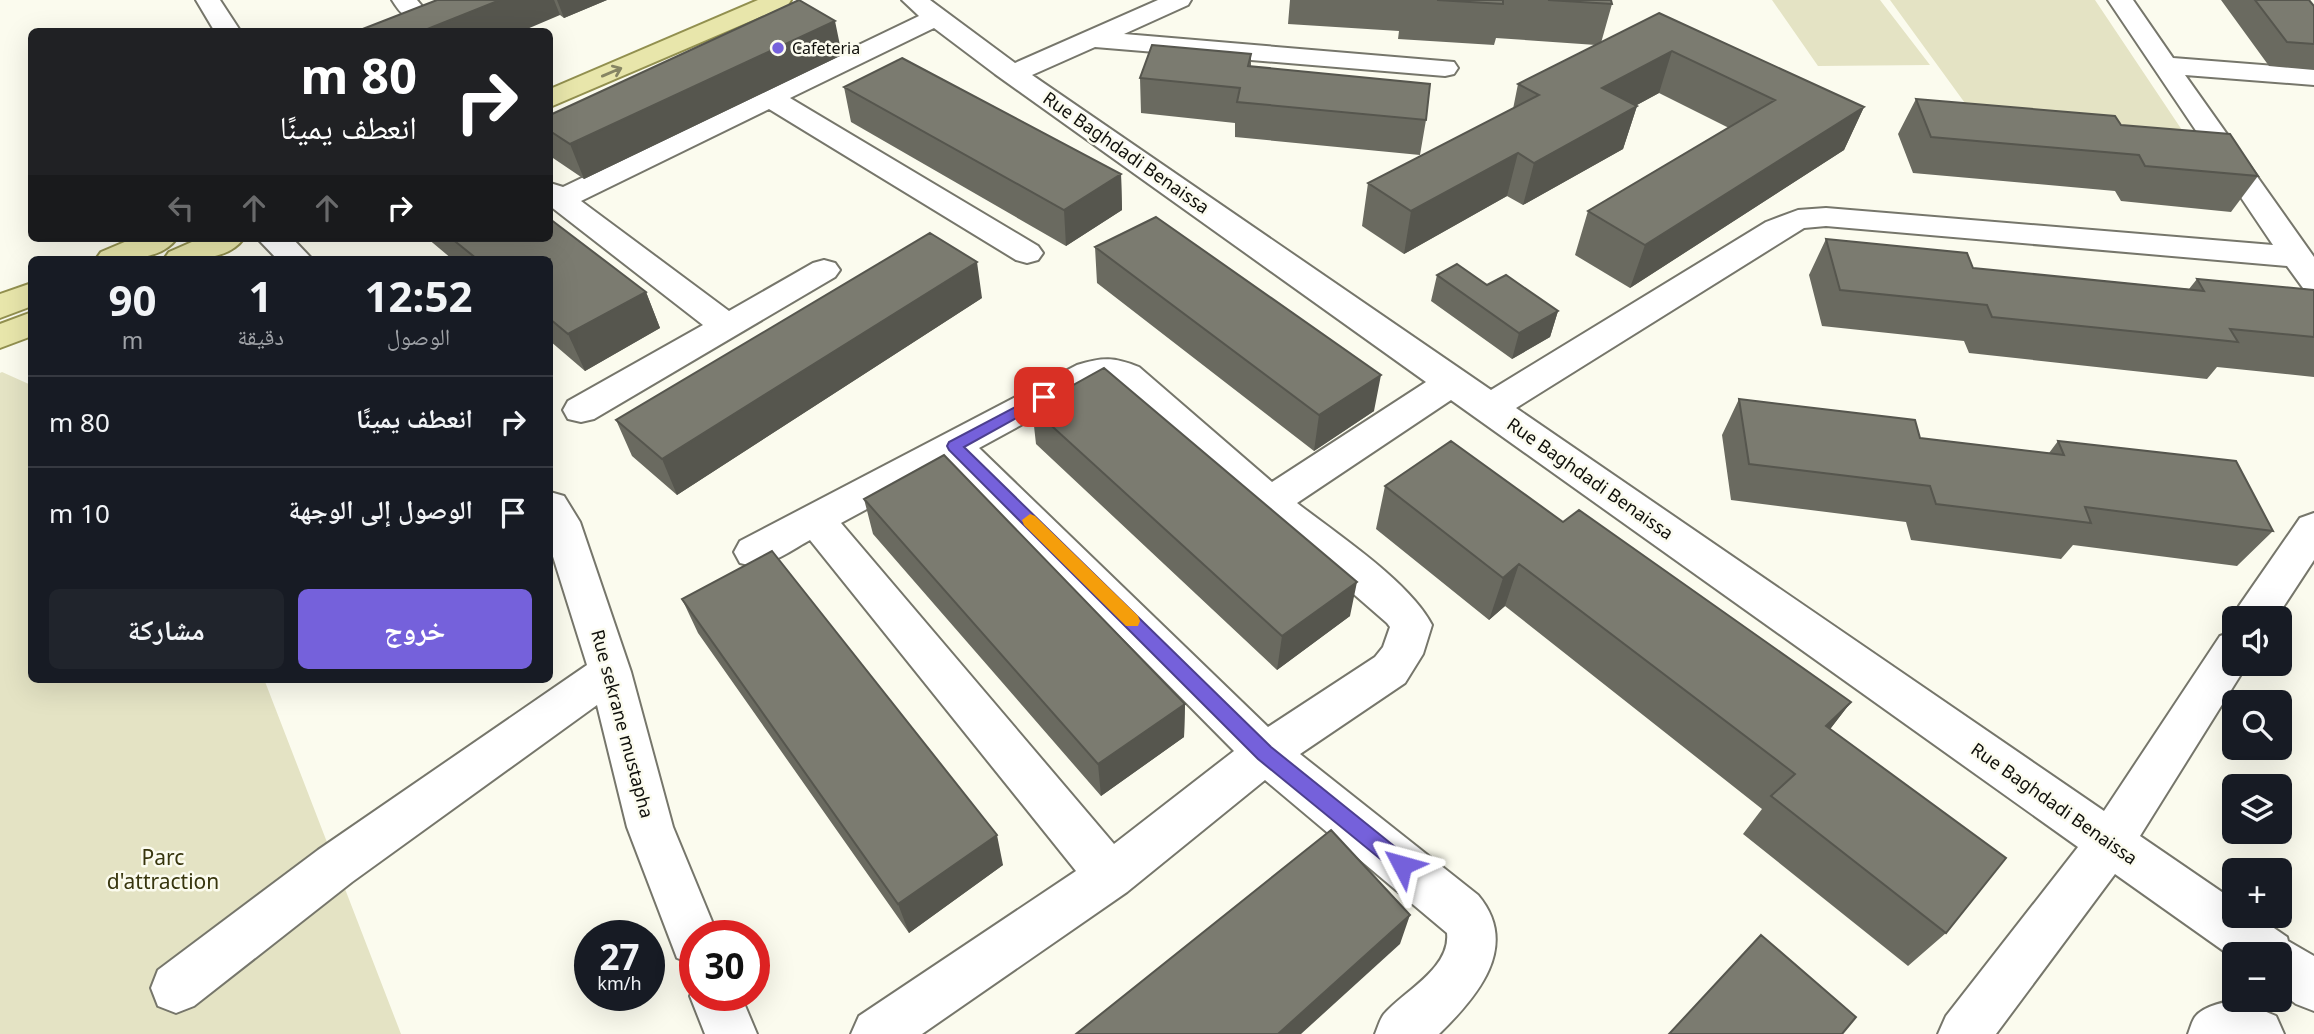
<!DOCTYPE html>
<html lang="ar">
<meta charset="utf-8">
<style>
:root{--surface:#171b24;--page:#20242c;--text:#f1f3f6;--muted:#9ea1a6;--line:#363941;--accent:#7561db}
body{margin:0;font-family:"Noto Sans","Noto Naskh Arabic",sans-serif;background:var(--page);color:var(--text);direction:rtl;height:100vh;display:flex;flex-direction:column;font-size:26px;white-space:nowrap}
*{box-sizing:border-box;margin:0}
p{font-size:23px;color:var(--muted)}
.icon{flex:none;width:38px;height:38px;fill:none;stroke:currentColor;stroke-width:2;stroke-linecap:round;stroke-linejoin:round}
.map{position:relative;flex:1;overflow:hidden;direction:ltr}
.side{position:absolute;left:28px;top:256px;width:525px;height:427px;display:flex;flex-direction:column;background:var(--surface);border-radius:10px;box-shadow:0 7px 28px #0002;direction:rtl}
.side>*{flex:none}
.hud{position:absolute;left:28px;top:28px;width:525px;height:214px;border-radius:10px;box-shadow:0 7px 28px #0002;direction:rtl;background:#202124;color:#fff;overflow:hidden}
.fabs{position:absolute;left:2222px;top:606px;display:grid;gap:14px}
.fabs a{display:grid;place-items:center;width:70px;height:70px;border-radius:10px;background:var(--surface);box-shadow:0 7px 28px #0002;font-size:35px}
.speed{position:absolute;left:574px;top:920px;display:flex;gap:14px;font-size:35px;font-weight:700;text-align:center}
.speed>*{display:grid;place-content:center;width:91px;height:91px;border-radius:50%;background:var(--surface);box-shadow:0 7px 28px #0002;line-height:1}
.speed small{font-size:18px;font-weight:400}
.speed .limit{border:10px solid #d22;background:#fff;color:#111}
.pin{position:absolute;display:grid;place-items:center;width:60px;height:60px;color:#fff;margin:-30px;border-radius:14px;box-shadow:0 4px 10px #0006}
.me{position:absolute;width:77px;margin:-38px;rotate:309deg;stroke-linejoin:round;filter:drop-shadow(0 0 5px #0008)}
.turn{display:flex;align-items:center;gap:24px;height:147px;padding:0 21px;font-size:32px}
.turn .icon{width:91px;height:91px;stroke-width:2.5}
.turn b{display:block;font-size:49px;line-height:60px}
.lanes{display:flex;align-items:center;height:66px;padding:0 21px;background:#0003;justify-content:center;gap:35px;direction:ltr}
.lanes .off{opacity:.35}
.eta{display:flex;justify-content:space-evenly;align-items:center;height:119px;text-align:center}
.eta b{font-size:42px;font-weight:700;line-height:49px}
.cta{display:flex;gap:14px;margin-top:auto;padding:14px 21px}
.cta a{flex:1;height:80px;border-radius:10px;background:var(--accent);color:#fff;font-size:28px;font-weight:700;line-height:80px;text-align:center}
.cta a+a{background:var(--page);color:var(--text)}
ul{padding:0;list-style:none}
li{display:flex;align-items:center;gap:21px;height:91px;padding:0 21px;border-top:2px solid var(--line)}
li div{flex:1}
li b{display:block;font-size:26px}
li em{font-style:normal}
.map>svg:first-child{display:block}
.green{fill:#e4e3c4}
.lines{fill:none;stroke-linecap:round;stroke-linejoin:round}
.minor-casing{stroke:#76766b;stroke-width:4}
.major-casing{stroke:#92904f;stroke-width:4}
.minor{fill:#fff;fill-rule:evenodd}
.major{fill:#e8e6ab;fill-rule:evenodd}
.wall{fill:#6a6a60}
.shaded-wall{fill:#56564e}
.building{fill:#7b7b70;stroke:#56564e;stroke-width:2}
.oneway{stroke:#868563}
.route{fill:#7561db;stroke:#4c3f8e;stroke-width:2}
.slow{fill:#f59e0b}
.poi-dot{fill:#7561db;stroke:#fbfbee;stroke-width:2.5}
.labels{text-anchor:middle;stroke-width:5;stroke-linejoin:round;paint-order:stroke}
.far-poi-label{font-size:16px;fill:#0f0f0b;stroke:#fbfbee;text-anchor:start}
.street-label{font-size:18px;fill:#0f0f0b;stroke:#fbfbee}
.near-park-label{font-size:21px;fill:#37350d;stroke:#fbfbee}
</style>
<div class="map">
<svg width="2314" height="1034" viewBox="0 0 2314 1034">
<rect width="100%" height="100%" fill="#fbfbee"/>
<path class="green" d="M1772 0H1880L1930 65 1818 66Z
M1890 0H2095L2192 145 1978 121Z
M2 372 31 385 32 679H264L401 1034H0V373Z"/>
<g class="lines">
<g class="minor-casing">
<path id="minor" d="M196 0H220L241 32H215Z
M392 0H417L427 12 423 17C406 21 400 13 392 0Z
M902 0H930L1015 63 1158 0H1191L1188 5 1124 34 1454 62 1458 68 1454 74 1445 76 1095 47 1032 75 1491 390 1766 222 1798 210 1826 208 2273 245 2108 0H2133L2173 58 2314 69V85L2185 75 2314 257V291L2303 288 2287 266 1826 226 1804 228 1516 408 2104 811 2220 636 2235 631V663H2248L2140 836 2235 901V915H2255L2287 937 2288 941 2314 956V1011L2296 1004 2280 992V954H2235V959L2115 874 1996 1034H1938L1946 1016 2078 847 1451 400 1297 503C1337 534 1410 582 1432 625L1423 654 1405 683 1300 754 1478 895C1521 946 1477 997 1439 1034H1375C1378 1027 1380 1019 1384 1014 1404 991 1451 968 1447 933L1265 780 1127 892 922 1034H851L859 1016 1076 871 810 540C788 552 765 571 740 563L734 552 740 541 1077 365C1103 357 1114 357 1139 367L1272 482 1426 382 995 74 934 28 790 98 1038 246 1043 253 1038 260 1027 263 1016 260 769 109 581 201 729 311 813 263 824 260 835 263 840 270 835 277 594 419 581 422 568 419 563 410 568 401 703 325 550 206V183L563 187 919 16ZM1109 381 1387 623 1390 627 1383 647 1375 657 1268 727 979 448 1098 383ZM950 464 1234 751 1114 844 841 523Z
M257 238H292L312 259H277Z
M550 492 564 496 580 522 631 672 673 827 718 936H695V965L677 958 627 827 597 705 352 882 194 1006 176 1013 158 1006 151 988 158 970 318 850 587 665 550 547Z
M2314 513V560L2276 618H2235V621L2233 618 2239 606 2300 518Z
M695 986V996H741L757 1034H705L690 996Z
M2240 1001 2276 1016 2284 1034H2188C2190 1029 2192 1021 2195 1017 2203 1006 2228 1000 2240 1001Z"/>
</g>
<g class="major-casing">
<path id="major" d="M758 0H791L788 5 550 107V89Z
M134 238H177C160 262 122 259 96 259L101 252Z
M201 238H244C227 262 190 259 164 259L169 252Z
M32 283V306L0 318V294Z
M32 312V336L0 348V324Z"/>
</g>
<use href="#minor" class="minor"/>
<use href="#major" class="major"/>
</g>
<path class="wall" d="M437 0H607L564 18 560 15Z
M1290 0H1611L1612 4 1601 43 1659 13 1864 107 1844 150 1630 288 1575 255 1588 211 1729 128 1659 93 1635 106H1637L1623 149 1523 205 1507 196 1404 254 1362 226 1368 183 1513 109 1518 84 1596 45 1496 38 1494 45 1398 39 1399 31 1288 24Z
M2221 0H2309L2314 6V70L2269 66Z
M1251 54V67L1426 120 1420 155 1235 137V123L1141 113 1140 78Z
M842 55 584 179 550 156V115Z
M844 87 1121 174 1122 210 1066 246 851 122Z
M1916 99 2121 125 2258 176 2231 212 2121 201 2115 191 1913 173 1898 134Z
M427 238H550L646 292 660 328 585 371 550 341V259H452Z
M1826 239 1973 268 2189 289 2197 279 2314 290V377L2217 367 2207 379 1969 353 1964 341 1822 326 1809 275Z
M1095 247 1374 411 1314 451 1097 283Z
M1437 275 1487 285 1558 311 1550 337 1512 359 1431 301Z
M982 298 677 495 632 456 616 420Z
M1739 399 1920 438 2049 453 2058 441 2273 531 2237 566 2073 545 2061 559 1911 540 1906 522 1731 500 1722 435Z
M1032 408 1350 616 1277 670 1036 444Z
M1385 486 1563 522 1851 702 1830 729 1946 933 1908 966 1743 834 1762 809 1505 606 1489 620 1376 529Z
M864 499 1185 704 1184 737 1101 796 873 534Z
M682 599 1003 865 909 933 698 633Z"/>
<path class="shaded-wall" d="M500 0H554L560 15 520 32H420Z
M557 0H607L564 18Z
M835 21 842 55 584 179 570 144Z
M1672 51 1659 93 1589 131 1602 88Z
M1637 106 1623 149 1523 205 1534 163Z
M1864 107 1844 150 1630 288 1645 245Z
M1518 153 1507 196 1404 254 1411 211Z
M1121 174 1122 210 1066 246 1064 210Z
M977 262 982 298 677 495 662 459Z
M646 292 660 328 585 371 568 334Z
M1558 311 1550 337 1512 359 1519 333Z
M1381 375 1374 411 1314 451 1319 415Z
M1519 564 1505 606 1489 620 1503 578Z
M1357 582 1350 616 1277 670 1282 636Z
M1851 702 1821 741 1826 726Z
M1185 704 1184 737 1101 796 1098 764Z
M997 835 1003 865 909 933 898 904Z
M1410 915 1400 944 1301 1034H1278Z"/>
<path class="building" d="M437 0H500L420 32H355Z
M799 0 835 21 570 144 550 131V115Z
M1437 0H1503V4Z
M1548 0H1611L1612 4Z
M2255 0H2309L2314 6V44L2287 42Z
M1659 13 1864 107 1645 245 1588 211 1775 100 1672 51 1602 88 1637 106 1534 163 1518 153 1411 211 1368 183 1539 95 1518 84Z
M1152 45 1251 54 1248 66 1430 84 1426 120 1237 102 1240 88 1140 78Z
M902 58 1121 174 1064 210 844 87Z
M1916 99 2115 116 2121 125 2230 134 2258 176 2145 166 2139 155 1931 137Z
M1156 217 1381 375 1319 415 1095 247Z
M550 219 646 292 568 334 550 319V259H477L451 238H550Z
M930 233 977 262 662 459 616 420Z
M1826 239 1967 253 1973 268 2204 291 2197 279 2314 290V337L2230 329 2238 342 1992 317 1987 305 1840 290Z
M1457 264 1487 285 1506 275 1558 311 1519 333 1437 275Z
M1104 368 1357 582 1282 636 1032 408Z
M1739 399 1915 420 1920 438 2064 455 2058 441 2236 461 2273 531 2085 507 2091 523 1936 504 1930 486 1749 464Z
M1451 441 1563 522 1579 510 1851 702 1826 726 2006 858 1946 933 1771 796 1795 774 1519 564 1503 578 1385 486Z
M944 455 1185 704 1098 764 864 499Z
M772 551 997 835 898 904 682 599Z
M1331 830 1410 915 1278 1034H1076Z
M1761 935 1856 1017 1842 1034H1669Z"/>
<defs><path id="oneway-shaft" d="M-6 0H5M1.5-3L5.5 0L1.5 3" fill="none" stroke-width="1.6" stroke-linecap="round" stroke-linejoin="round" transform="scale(1.75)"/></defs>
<use class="oneway" href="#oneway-shaft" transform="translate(612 72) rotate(-23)"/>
<path class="route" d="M1044 392 1051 397 1049 400 964 447 1271 747 1409 858 1412 865 1409 871 1402 874 1395 871 1258 759 949 450 947 446 949 442Z"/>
<path class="slow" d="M1030 514 1035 516 1138 616 1140 621 1138 626H1126L1024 525 1022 520Z"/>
<circle class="poi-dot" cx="778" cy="48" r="7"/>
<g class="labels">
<g class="far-poi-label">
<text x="792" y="54">Cafeteria</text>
</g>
<g class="street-label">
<text transform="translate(1126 153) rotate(35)" y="6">Rue Baghdadi Benaissa</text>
<text transform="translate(1590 479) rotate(35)" y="6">Rue Baghdadi Benaissa</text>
<text transform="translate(622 724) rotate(75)" y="6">Rue sekrane mustapha</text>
<text transform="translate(2054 804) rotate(35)" y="6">Rue Baghdadi Benaissa</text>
</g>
<g class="near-park-label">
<text x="163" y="865">Parc<tspan x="163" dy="24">d'attraction</tspan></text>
</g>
</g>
</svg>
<div class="fabs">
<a><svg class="icon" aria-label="sound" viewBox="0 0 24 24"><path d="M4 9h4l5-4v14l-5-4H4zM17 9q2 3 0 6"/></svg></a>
<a><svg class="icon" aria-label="search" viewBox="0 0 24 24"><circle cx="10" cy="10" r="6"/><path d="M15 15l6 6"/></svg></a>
<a><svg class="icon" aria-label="layers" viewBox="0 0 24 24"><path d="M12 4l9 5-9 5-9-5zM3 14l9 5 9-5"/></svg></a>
<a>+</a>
<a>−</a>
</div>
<div class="speed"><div>27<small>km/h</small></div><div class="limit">30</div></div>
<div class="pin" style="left:1044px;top:397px;background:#d93025"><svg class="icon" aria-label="arrive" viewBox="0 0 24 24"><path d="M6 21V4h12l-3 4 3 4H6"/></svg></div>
<svg class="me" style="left:1402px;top:865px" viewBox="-20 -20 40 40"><path d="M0-17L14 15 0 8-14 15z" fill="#7561db" stroke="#fff" stroke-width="4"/></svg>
<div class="hud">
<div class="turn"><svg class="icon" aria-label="right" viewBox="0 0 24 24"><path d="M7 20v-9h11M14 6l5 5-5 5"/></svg><div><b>80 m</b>انعطف يمينًا</div></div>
<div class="lanes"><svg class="icon off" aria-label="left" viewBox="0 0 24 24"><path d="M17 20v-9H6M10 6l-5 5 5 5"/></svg><svg class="icon off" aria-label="ahead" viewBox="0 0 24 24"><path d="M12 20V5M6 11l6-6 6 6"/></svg><svg class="icon off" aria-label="ahead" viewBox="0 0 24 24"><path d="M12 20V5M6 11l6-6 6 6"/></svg><svg class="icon" aria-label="right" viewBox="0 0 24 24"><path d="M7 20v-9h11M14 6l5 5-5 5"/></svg></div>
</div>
<section class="side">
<div class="eta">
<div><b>12:52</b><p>الوصول</p></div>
<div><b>1</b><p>دقيقة</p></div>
<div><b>90</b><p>m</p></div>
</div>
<ul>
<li><svg class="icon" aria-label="right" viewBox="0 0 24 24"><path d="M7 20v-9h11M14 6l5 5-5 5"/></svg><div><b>انعطف يمينًا</b></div><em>80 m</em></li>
<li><svg class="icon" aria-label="arrive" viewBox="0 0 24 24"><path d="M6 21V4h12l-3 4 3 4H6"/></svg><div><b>الوصول إلى الوجهة</b></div><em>10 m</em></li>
</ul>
<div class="cta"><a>خروج</a><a>مشاركة</a></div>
</section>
</div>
